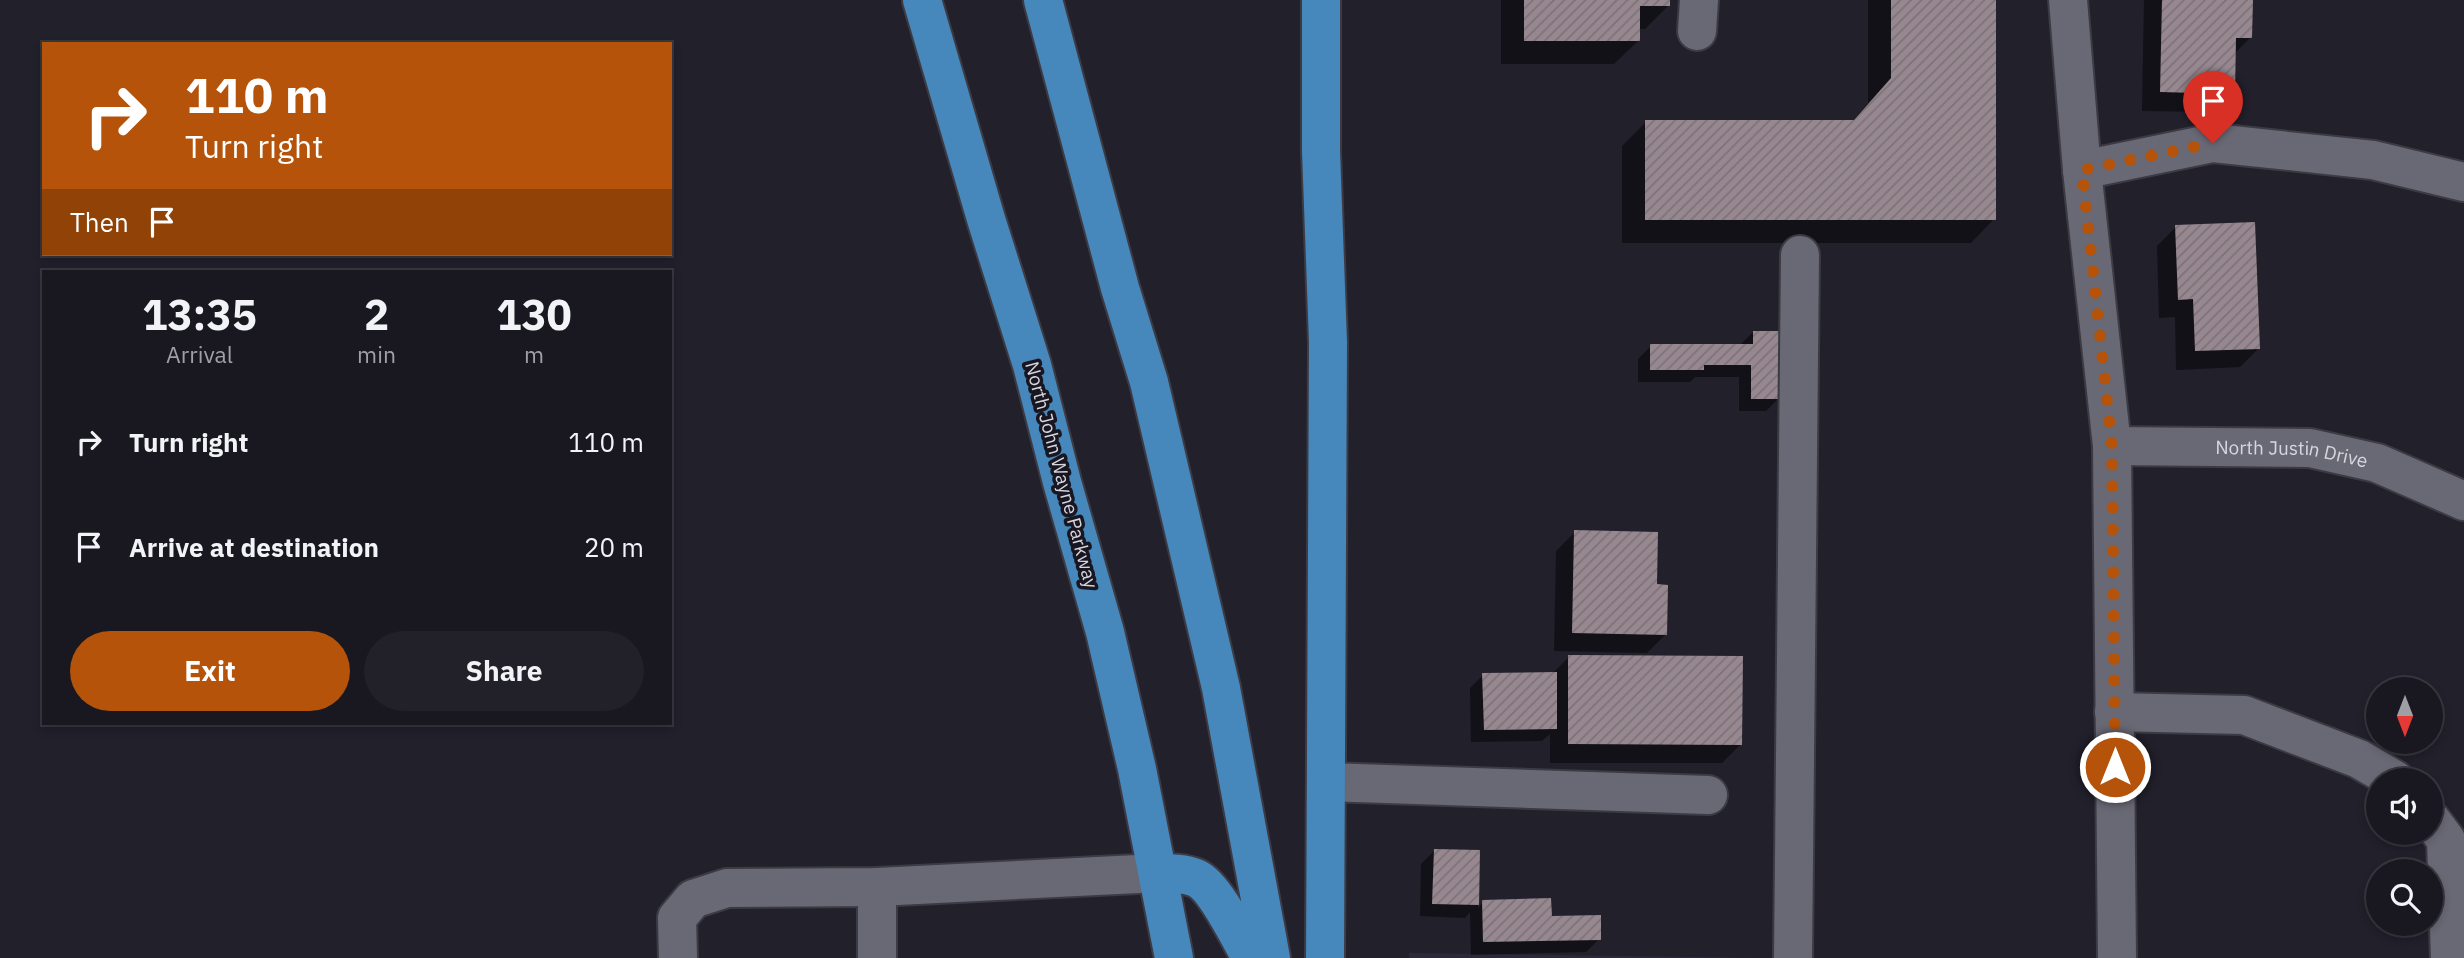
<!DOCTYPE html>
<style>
:root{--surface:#191820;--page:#222129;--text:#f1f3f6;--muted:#9fa0a5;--line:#37373e;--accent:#b45309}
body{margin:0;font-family:"IBM Plex Sans",sans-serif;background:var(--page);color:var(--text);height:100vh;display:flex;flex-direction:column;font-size:26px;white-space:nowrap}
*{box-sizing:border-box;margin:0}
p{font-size:23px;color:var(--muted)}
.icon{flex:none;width:38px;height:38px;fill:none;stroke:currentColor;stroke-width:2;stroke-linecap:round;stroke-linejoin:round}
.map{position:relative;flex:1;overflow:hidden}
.details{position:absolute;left:42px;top:270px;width:630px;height:455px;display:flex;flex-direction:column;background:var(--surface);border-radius:0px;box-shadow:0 4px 10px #0003,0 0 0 2px var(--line)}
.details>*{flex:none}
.guide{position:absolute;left:42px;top:42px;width:630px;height:214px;border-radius:0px;box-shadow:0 4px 10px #0003,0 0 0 2px var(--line);background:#b45309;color:#fff;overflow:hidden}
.needle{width:46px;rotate:180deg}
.fabs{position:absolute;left:2366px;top:677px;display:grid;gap:14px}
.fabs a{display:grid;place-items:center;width:77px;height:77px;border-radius:50%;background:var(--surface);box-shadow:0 4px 10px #0003,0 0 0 2px var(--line);font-size:35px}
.pin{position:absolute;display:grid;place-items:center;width:60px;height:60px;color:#fff;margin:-72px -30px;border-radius:50% 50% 50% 0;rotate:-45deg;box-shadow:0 0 7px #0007}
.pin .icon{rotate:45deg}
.me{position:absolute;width:77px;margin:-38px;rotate:0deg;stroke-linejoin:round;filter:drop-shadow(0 0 5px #0008)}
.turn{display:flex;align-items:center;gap:24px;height:147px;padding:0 28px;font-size:32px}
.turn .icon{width:91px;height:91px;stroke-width:2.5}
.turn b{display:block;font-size:49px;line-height:60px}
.then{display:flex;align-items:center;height:66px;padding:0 28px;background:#0003;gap:14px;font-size:26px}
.eta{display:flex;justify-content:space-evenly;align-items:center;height:119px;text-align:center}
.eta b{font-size:42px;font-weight:800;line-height:49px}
.cta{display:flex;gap:14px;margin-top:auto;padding:14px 28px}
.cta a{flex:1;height:80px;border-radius:42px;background:var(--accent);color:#fff;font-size:28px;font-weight:800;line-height:80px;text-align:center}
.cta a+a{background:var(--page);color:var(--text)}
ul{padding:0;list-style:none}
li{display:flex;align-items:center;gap:21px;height:105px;padding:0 28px}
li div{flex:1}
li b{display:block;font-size:26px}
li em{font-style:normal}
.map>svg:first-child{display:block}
.built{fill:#2c2a3a}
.shadow{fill:#0007}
.building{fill:url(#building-hatch)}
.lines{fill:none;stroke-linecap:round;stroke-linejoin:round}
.minor-casing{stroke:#3c3b44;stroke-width:42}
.highway-casing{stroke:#3c3b44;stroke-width:42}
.minor{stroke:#696875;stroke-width:38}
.highway{stroke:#4687bc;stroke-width:38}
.route{stroke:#b45309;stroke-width:12;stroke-dasharray:0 21.6}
.labels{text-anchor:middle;stroke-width:7;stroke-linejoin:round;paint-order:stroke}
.street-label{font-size:19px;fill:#d7d6de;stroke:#181721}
</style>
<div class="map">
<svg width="2464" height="958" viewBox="0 0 2464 958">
<defs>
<pattern id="building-hatch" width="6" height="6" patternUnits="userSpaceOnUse" patternTransform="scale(1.75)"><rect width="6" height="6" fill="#978890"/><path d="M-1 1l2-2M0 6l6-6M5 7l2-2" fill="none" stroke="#7d7279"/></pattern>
</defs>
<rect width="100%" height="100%" fill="#21202b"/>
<path class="built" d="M1409 953 1766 958H1409Z"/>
<path class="shadow" d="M1501 0H1669V5L1645 29H1638V41L1614 64H1501Z
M1868 0H1994V219L1971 243H1622V146L1646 122H1852L1868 103Z
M2144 0H2252L2251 37 2234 54 2233 93 2214 112 2142 111Z
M2176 227 2259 348 2240 367 2176 370 2175 317 2159 318 2157 246Z
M1753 332 1779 398 1766 411H1739V377H1695L1690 382H1638V359L1651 346H1739Z
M1575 532 1666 634 1647 653 1554 651 1556 551Z
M1569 657 1741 744 1722 763H1550V734L1542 741 1471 742 1470 688 1483 675 1552 674Z
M1434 851 1479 852 1478 908 1483 902 1550 918 1599 939 1586 952 1471 955 1470 912 1465 918 1420 916 1421 864Z"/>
<path class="building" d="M1524 0H1670V6H1640V41H1524Z
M1891 0H1996V220H1645V120H1854L1891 78Z
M2162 0H2253L2252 38H2236L2235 94 2160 92Z
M2255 222 2260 349 2195 351 2193 299 2178 300 2175 225Z
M1753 331H1781V399H1751V365H1704V370H1650V344H1753Z
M1574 530 1658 532 1657 584 1668 585 1667 635 1572 633Z
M1568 655 1743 656 1742 745 1568 744Z
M1557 672V729L1484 730 1482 673Z
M1434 849 1480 850 1479 905 1432 904Z
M1551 898 1552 916 1601 915V940L1483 942 1482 900Z"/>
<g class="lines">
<g class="minor-casing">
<g id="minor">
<path d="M2068 0 2082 170 2112 446 2117 958"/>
<path d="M1697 31 1699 0"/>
<path d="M2082 170 2213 143 2373 160 2464 182"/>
<path id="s1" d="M2112 446 2310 448 2377 463 2464 501"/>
<path d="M2114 712 2244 715 2359 759 2395 780"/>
<path d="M1327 782 1708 795"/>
<path d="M2431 820 2446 840 2450 958"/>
<path d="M877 887V958"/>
<path d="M678 958 677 918 693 899 727 888 877 887 1158 873"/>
<path d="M1793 958 1800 255"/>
</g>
</g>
<g class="highway-casing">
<path id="highway" d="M922 0 986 219 1032 365 1062 482 1105 632 1137 769 1174 958
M1043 0 1120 288 1149 382 1221 688 1271 958
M1321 0V151L1328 343 1325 958
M1158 873C1171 873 1184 873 1196 878 1215 886 1240 939 1251 958"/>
</g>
<use href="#minor" class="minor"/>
<use href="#highway" class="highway"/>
</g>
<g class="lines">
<path class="route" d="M2115 767 2112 446 2082 170 2213 143"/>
</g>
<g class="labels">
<g class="street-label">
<text dy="7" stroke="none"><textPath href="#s1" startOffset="180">North Justin Drive</textPath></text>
<text transform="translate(1062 475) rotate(75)" y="7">North John Wayne Parkway</text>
</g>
</g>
</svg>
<div class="fabs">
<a><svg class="needle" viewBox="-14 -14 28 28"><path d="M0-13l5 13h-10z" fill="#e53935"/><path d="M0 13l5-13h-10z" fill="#9fa0a5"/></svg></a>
<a><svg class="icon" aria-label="sound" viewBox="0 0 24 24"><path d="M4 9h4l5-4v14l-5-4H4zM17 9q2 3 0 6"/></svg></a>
<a><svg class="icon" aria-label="search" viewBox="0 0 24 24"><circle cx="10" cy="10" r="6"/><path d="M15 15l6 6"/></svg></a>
</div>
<div class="pin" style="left:2213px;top:143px;background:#d93025"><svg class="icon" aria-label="arrive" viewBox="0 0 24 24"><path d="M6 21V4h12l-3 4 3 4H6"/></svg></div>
<svg class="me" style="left:2115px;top:767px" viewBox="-20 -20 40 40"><circle r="17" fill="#b45309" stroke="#fff" stroke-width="3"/><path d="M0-11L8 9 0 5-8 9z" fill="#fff"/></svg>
<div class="guide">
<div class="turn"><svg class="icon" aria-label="right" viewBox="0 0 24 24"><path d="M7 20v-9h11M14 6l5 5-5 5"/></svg><div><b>110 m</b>Turn right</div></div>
<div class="then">Then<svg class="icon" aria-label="arrive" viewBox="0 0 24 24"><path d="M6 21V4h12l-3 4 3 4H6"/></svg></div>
</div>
<section class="details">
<div class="eta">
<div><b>13:35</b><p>Arrival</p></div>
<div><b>2</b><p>min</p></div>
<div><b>130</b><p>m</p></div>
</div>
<ul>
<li><svg class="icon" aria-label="right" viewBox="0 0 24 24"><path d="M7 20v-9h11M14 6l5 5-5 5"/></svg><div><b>Turn right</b></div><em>110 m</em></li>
<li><svg class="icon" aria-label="arrive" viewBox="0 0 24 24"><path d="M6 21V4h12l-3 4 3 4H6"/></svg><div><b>Arrive at destination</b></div><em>20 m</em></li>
</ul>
<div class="cta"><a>Exit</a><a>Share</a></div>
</section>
</div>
